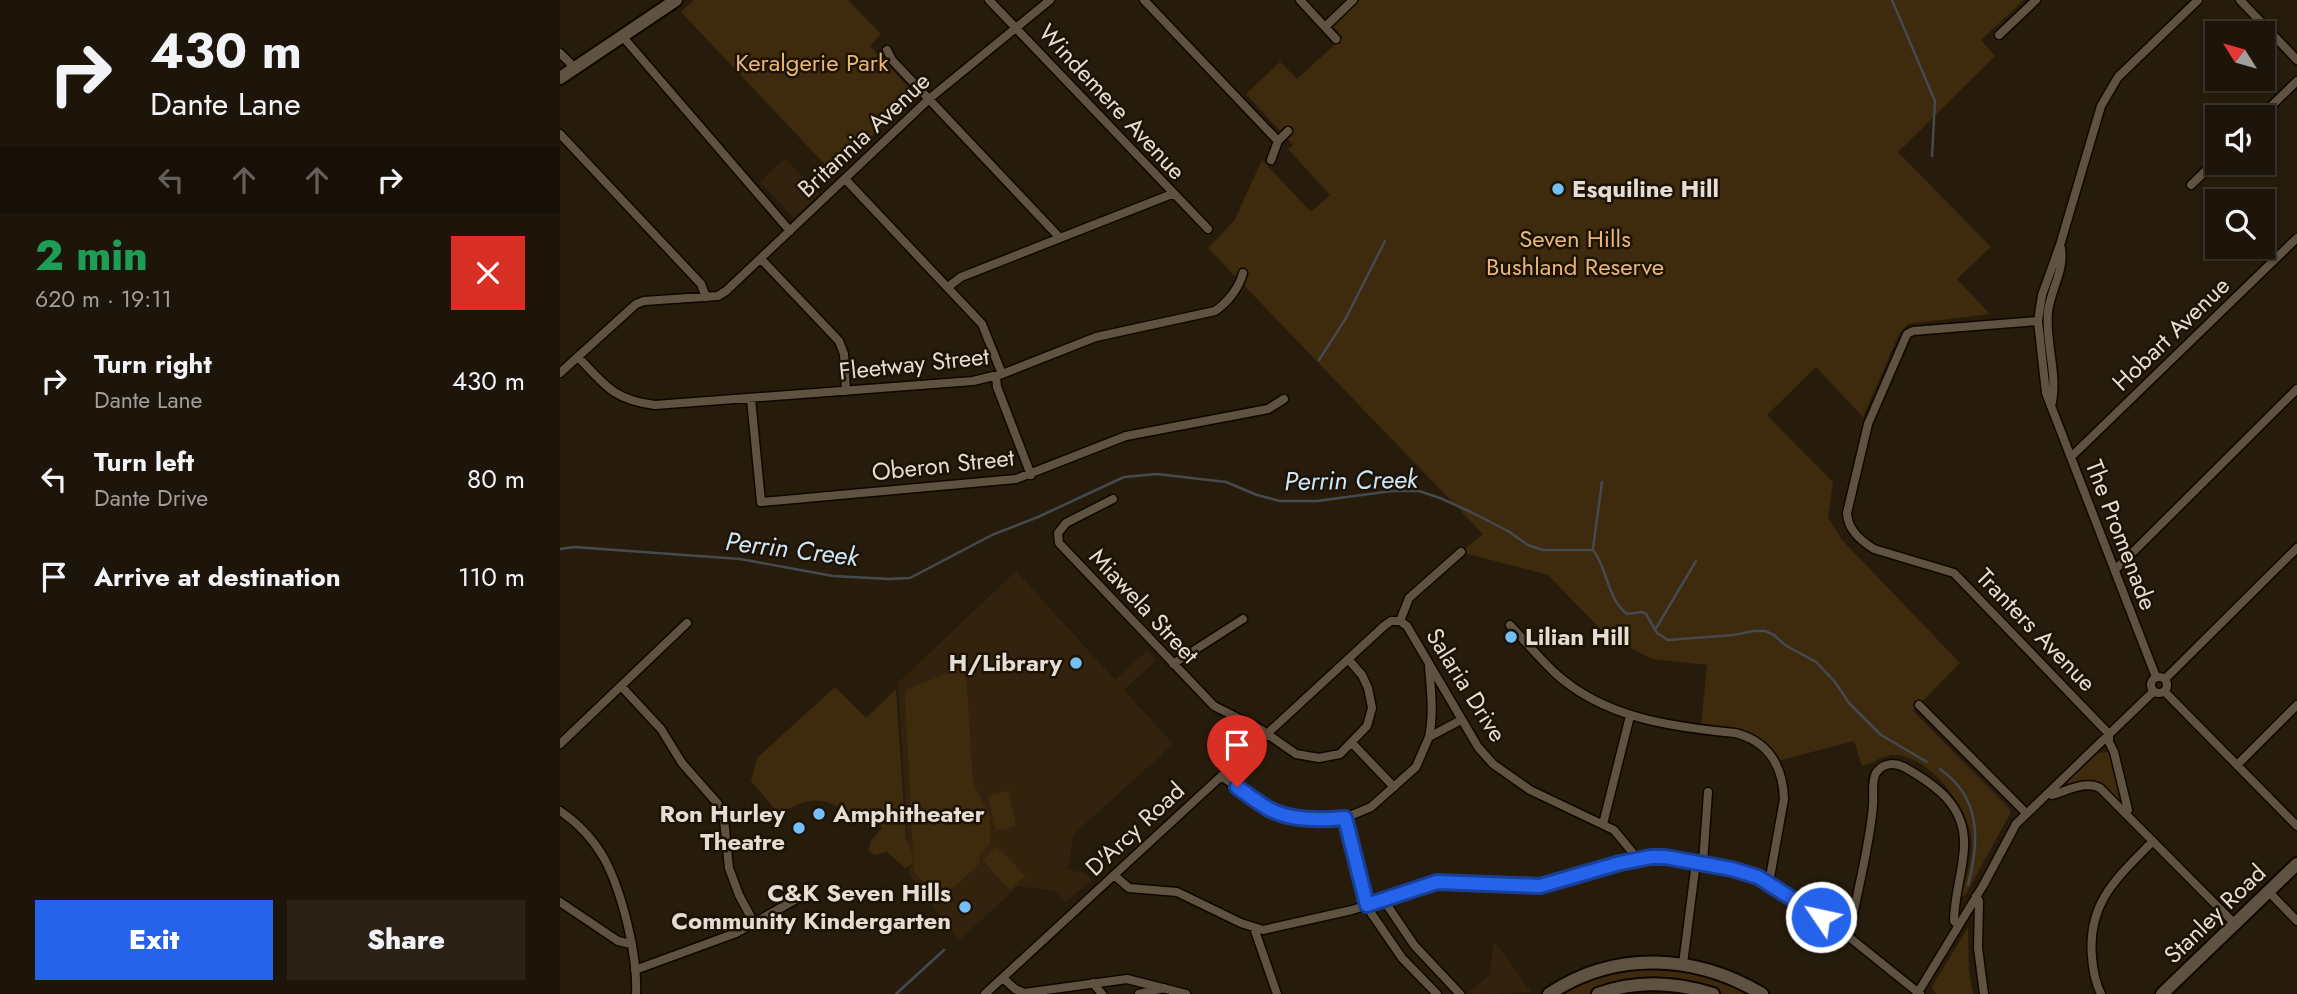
<!DOCTYPE html>
<meta charset="utf-8">
<style>
:root{--surface:#1d1509;--page:#2a2217;--text:#f1f3f6;--muted:#a09f9c;--line:#3b342a;--accent:#2563eb}
body{margin:0;font-family:Jost,sans-serif;background:var(--page);color:var(--text);height:100vh;display:flex;flex-direction:column;font-size:26px;white-space:nowrap}
*{box-sizing:border-box;margin:0}
p{font-size:23px;color:var(--muted)}
.icon{flex:none;width:38px;height:38px;fill:none;stroke:currentColor;stroke-width:2;stroke-linecap:round;stroke-linejoin:round}
.map{position:relative;flex:1;overflow:hidden}
.sheet{display:flex;flex-direction:column;background:var(--surface);width:560px}
.sheet>*{flex:none}
.top-card{background:#1d1509;color:var(--text);overflow:hidden}
.needle{width:46px;rotate:307deg}
.buttons{position:absolute;left:1645px;top:21px;display:grid;gap:14px}
.buttons a{display:grid;place-items:center;width:70px;height:70px;border-radius:0px;background:var(--surface);box-shadow:0 2px 5px #0004,0 0 0 2px var(--line);font-size:35px}
.pin{position:absolute;display:grid;place-items:center;width:60px;height:60px;color:#fff;margin:-72px -30px;border-radius:50% 50% 50% 0;rotate:-45deg;box-shadow:0 0 7px #0007}
.pin .icon{rotate:45deg}
.me{position:absolute;width:77px;margin:-38px;rotate:304deg;stroke-linejoin:round;filter:drop-shadow(0 0 5px #0008)}
.turn{display:flex;align-items:center;gap:24px;height:147px;padding:0 35px;font-size:32px}
.turn .icon{width:91px;height:91px;stroke-width:2.5}
.turn b{display:block;font-size:49px;line-height:60px}
.lanes{display:flex;align-items:center;height:66px;padding:0 35px;background:#0003;justify-content:center;gap:35px;direction:ltr}
.lanes .off{opacity:.35}
.round{display:grid;place-items:center;flex:none;width:74px;height:74px;border-radius:0px;background:var(--page)}
.overview{display:flex;align-items:center;justify-content:space-between;height:119px;padding:0 35px}
h1{font-size:42px;font-weight:800;line-height:52px;color:#1e9e55}
.button{display:flex;gap:14px;margin-top:auto;padding:14px 35px}
.button a{flex:1;height:80px;border-radius:0px;background:var(--accent);color:#fff;font-size:28px;font-weight:800;line-height:80px;text-align:center}
.button a+a{background:var(--page);color:var(--text)}
ul{padding:0;list-style:none}
li{display:flex;align-items:center;gap:21px;height:98px;padding:0 35px}
li div{flex:1}
li b{display:block;font-size:26px}
li em{font-style:normal}
main{display:flex;flex:1;min-height:0}
.map>svg:first-child{display:block}
.built{fill:#33230e}
.green{fill:#3e2a0c}
.lines{fill:none;stroke-linecap:round;stroke-linejoin:round}
.stream{stroke:#454a50;stroke-width:2.5}
.minor-casing{stroke:#0f0600;stroke-width:11}
.secondary-casing{stroke:#0f0600;stroke-width:16}
.minor{stroke:#5f5241;stroke-width:8}
.secondary{stroke:#5f5241;stroke-width:12}
.route-casing{stroke:#184099;stroke-width:18}
.route{stroke:#2563eb;stroke-width:12}
.poi-dot{fill:#74c0f6;stroke:#1d1204;stroke-width:2.5}
.labels{text-anchor:middle;stroke-width:5;stroke-linejoin:round;paint-order:stroke}
.park-label{font-size:24px;fill:#e6b778;stroke:#1d1204}
.street-label{font-size:24px;fill:#e5ddd3;stroke:#1d1204}
.poi-label{font-size:24px;font-weight:bold;fill:#e5ddd3;stroke:#1d1204;text-anchor:start}
.water-label{font-size:26px;font-style:italic;fill:#cbe6f9;stroke:#1d1204}
</style>
<main>
<section class="sheet">
<div class="top-card">
<div class="turn"><svg class="icon" aria-label="right" viewBox="0 0 24 24"><path d="M7 20v-9h11M14 6l5 5-5 5"/></svg><div><b>430 m</b>Dante Lane</div></div>
<div class="lanes"><svg class="icon off" aria-label="left" viewBox="0 0 24 24"><path d="M17 20v-9H6M10 6l-5 5 5 5"/></svg><svg class="icon off" aria-label="ahead" viewBox="0 0 24 24"><path d="M12 20V5M6 11l6-6 6 6"/></svg><svg class="icon off" aria-label="ahead" viewBox="0 0 24 24"><path d="M12 20V5M6 11l6-6 6 6"/></svg><svg class="icon" aria-label="right" viewBox="0 0 24 24"><path d="M7 20v-9h11M14 6l5 5-5 5"/></svg></div>
</div>
<div class="overview"><div><h1>2 min</h1><p>620 m · 19:11</p></div><a class="round" style="background:#d93025;color:#fff"><svg class="icon" aria-label="close" viewBox="0 0 24 24"><path d="M6 6l12 12M18 6L6 18"/></svg></a></div>
<ul>
<li><svg class="icon" aria-label="right" viewBox="0 0 24 24"><path d="M7 20v-9h11M14 6l5 5-5 5"/></svg><div><b>Turn right</b><p>Dante Lane</p></div><em>430 m</em></li>
<li><svg class="icon" aria-label="left" viewBox="0 0 24 24"><path d="M17 20v-9H6M10 6l-5 5 5 5"/></svg><div><b>Turn left</b><p>Dante Drive</p></div><em>80 m</em></li>
<li><svg class="icon" aria-label="arrive" viewBox="0 0 24 24"><path d="M6 21V4h12l-3 4 3 4H6"/></svg><div><b>Arrive at destination</b></div><em>110 m</em></li>
</ul>
<div class="button"><a>Exit</a><a>Share</a></div>
</section>
<div class="map">
<svg width="1737" height="994" viewBox="0 0 1737 994">
<rect width="100%" height="100%" fill="#271c0c"/>
<path class="built" d="M225 158 259 194 234 218 200 182Z
M456 571 555 680 587 651 596 660 564 690 613 744 513 835 508 870 525 873 531 880 506 902 494 891 458 886 399 941 350 876 338 683Z
M934 941 971 992 912 994 910 992 930 974Z"/>
<path class="green" d="M134 0H288L321 34 310 46 356 95 273 173 121 12Z
M800 0H1464L1421 40 1435 56 1338 152 1431 247 1397 279 1430 314 1348 324 1339 334 1303 417 1256 367 1207 415 1273 482 1268 517 1282 540 1400 663 1353 711 1450 809V814L1405 896 1402 894C1406 876 1414 854 1411 835 1406 804 1366 753 1332 755 1322 756 1312 764 1302 766L1294 741 1218 761C1189 724 1186 728 1141 726L1147 665 1092 659 1047 636 988 575 901 552 923 534 648 248 674 221 702 160 751 212 770 195 728 149 733 145 686 94 720 62 737 79 783 37 772 26Z
M398 669 406 673 413 782 430 817V844L420 854 419 864 378 902 354 871 353 855 351 865 345 868 327 852 314 855 308 850 311 841 322 828 318 821 301 825C289 809 265 797 245 802 236 805 227 810 218 813L191 781 197 758 275 687 306 718 336 689 346 839 353 854 345 695 348 689Z
M1548 752 1551 754 1561 802 1534 781 1509 785 1507 781 1538 753Z
M449 791 456 826 436 831 428 796Z
M437 846 465 876 450 890 422 860Z
M1408 928 1409 972 1413 994H1376L1372 989V986Z
M1128 968 1197 994H1161L1147 989 1041 990 1031 994H993L1049 969Z"/>
<g class="lines">
<path class="stream" d="M1332 0 1375 101 1372 156
M759 360 786 318 825 241
M1033 548 1042 482
M0 549 14 547 180 559 273 576 329 579 350 578 432 535 478 517 564 477 597 474 666 482 697 495 720 501H757L832 491H859L880 498 913 513 948 531 968 545 983 550H1033C1048 569 1047 599 1067 614L1082 612 1086 614 1097 633 1108 640 1174 635 1194 631H1205L1214 635 1225 645 1256 662 1275 682 1289 703 1321 735 1367 762
M1095 630 1136 561
M1380 769C1421 798 1420 840 1408 885
M336 994 384 950"/>
<g class="minor-casing">
<path id="minor" d="M429 0 648 229
M584 0 718 141
M740 0 776 39
M1680 0 1737 60
M765 27 793 0
M1439 35 1476 0
M63 37 230 231
M327 50 332 60 500 238
M0 53 15 68
M1700 117 1737 81
M0 134 141 284 146 297
M711 160 718 141 728 131
M285 179 422 324 442 374
M1631 185 1657 160
M201 259 279 341 284 354 286 391
M388 287 401 277 612 194
M1478 321 1353 331 1347 334 1308 424 1287 513C1288 530 1300 540 1314 549L1394 573 1549 734V742L1554 752 1568 810 1566 813
M18 357C45 385 53 400 95 405L413 381 442 374 536 337 655 311C668 302 679 288 683 273
M0 373 76 304 84 301 158 296 166 291 369 99 490 0
M436 376 437 387 471 475
M191 399 201 502 456 479 566 436 708 409 724 399
M1491 406C1499 376 1485 344 1488 312 1490 291 1505 270 1501 248
M1511 457 1737 238
M553 499 506 523 498 533 499 543 654 706 700 729 736 754 759 758 780 754 807 726 812 708 808 688 802 675 788 659
M1555 570 1737 389
M840 621 847 626 918 747 933 764 970 790 1054 830 1078 859
M840 621 849 598 901 552
M950 625C965 641 979 658 995 673 1044 718 1112 727 1175 733 1208 741 1223 766 1224 799L1209 883
M613 664 683 619
M1591 685a8 8 0 1 1 16 0a8 8 0 1 1-16 0Z
M1596 677 1486 393 1478 321 1482 295 1500 245 1541 106 1558 77 1638 0
M1605 679 1737 548
M61 686 101 729 122 763 158 804 164 819 169 868 179 895 194 923
M1604 691 1737 826
M1359 705 1466 813
M869 737C874 713 871 691 869 667
M792 743 834 787
M0 744 127 623
M1677 765 1737 705
M661 776 709 809 719 813 757 820 785 818 811 807 856 767 869 737 901 720
M1489 793 1492 795C1507 791 1526 780 1540 788L1675 924
M0 811C18 823 33 839 44 858 62 892 78 955 76 994
M785 818 809 910 842 958 877 994
M1043 824 1070 716
M1143 863 1148 792
M554 875 569 888 617 892 681 923 703 930 792 910 878 882 980 886 1060 863 1091 857H1105L1172 869 1209 883 1289 937 1360 994
M1708 891 1737 921
M1416 896 1419 901 1418 948 1424 994
M823 899 854 945 900 994
M0 902 58 941 71 944
M694 928 717 994
M1289 937C1296 895 1310 846 1313 805 1314 797 1311 781 1316 773 1323 763 1334 762 1344 767 1376 785 1406 806 1404 847 1403 872 1394 896 1394 921L1398 925
M1123 964 1136 862
M75 970 176 933 242 896
M443 978 455 989 464 993 567 979 626 994
M533 983 542 994
M425 994 824 626 831 621H840
M579 994 604 988
M1357 994 1424 884 1456 824 1594 691
M1541 994C1535 982 1533 971 1532 957 1527 902 1558 877 1593 841"/>
</g>
<g class="secondary-casing">
<path id="secondary" d="M0 78 116 0
M989 994C1055 950 1135 954 1202 994
M1038 994C1076 980 1115 982 1153 994
M1602 994 1737 864"/>
</g>
<use href="#minor" class="minor"/>
<use href="#secondary" class="secondary"/>
</g>
<g class="lines">
<g class="route-casing">
<path id="route" d="M677 787C687 794 698 803 709 809 731 821 761 820 785 818L807 905 877 882 980 886 1060 863 1091 857H1105L1172 869 1198 877 1261 917"/>
</g>
<use href="#route" class="route"/>
</g>
<g class="poi-dot">
<circle cx="998" cy="189" r="7"/>
<circle cx="951" cy="637" r="7"/>
<circle cx="516" cy="663" r="7"/>
<circle cx="259" cy="814" r="7"/>
<circle cx="239" cy="828" r="7"/>
<circle cx="405" cy="907" r="7"/>
</g>
<g class="labels">
<g class="park-label">
<text x="252" y="71">Keralgerie Park</text>
<text x="1015" y="247">Seven Hills<tspan x="1015" dy="28">Bushland Reserve</tspan></text>
</g>
<g class="street-label">
<text transform="translate(552 102) rotate(47)" y="8">Windemere Avenue</text>
<text transform="translate(304 135) rotate(-43)" y="8">Britannia Avenue</text>
<text transform="translate(1611 334) rotate(-44)" y="8">Hobart Avenue</text>
<text transform="translate(354 364) rotate(-6)" y="8">Fleetway Street</text>
<text transform="translate(383 465) rotate(-6)" y="8">Oberon Street</text>
<text transform="translate(1561 535) rotate(69)" y="8">The Promenade</text>
<text transform="translate(584 606) rotate(47)" y="8">Miawela Street</text>
<text transform="translate(1476 630) rotate(46)" y="8">Tranters Avenue</text>
<text transform="translate(906 685) rotate(58)" y="8">Salaria Drive</text>
<text transform="translate(575 829) rotate(-43)" y="8">D'Arcy Road</text>
<text transform="translate(1655 914) rotate(-44)" y="8">Stanley Road</text>
</g>
<g class="poi-label">
<text x="1012" y="197">Esquiline Hill</text>
<text x="965" y="645">Lilian Hill</text>
<text x="502" y="671" text-anchor="end">H/Library</text>
<text x="225" y="822" text-anchor="end">Ron Hurley<tspan x="225" dy="28">Theatre</tspan></text>
<text x="273" y="822">Amphitheater</text>
<text x="391" y="901" text-anchor="end">C&amp;K Seven Hills<tspan x="391" dy="28">Community Kindergarten</tspan></text>
</g>
<g class="water-label">
<text transform="translate(791 480) rotate(-1)" y="9">Perrin Creek</text>
<text transform="translate(232 549) rotate(7)" y="9">Perrin Creek</text>
</g>
</g>
</svg>
<div class="buttons">
<a><svg class="needle" viewBox="-14 -14 28 28"><path d="M0-13l5 13h-10z" fill="#e53935"/><path d="M0 13l5-13h-10z" fill="#a09f9c"/></svg></a>
<a><svg class="icon" aria-label="sound" viewBox="0 0 24 24"><path d="M4 9h4l5-4v14l-5-4H4zM17 9q2 3 0 6"/></svg></a>
<a><svg class="icon" aria-label="search" viewBox="0 0 24 24"><circle cx="10" cy="10" r="6"/><path d="M15 15l6 6"/></svg></a>
</div>
<div class="pin" style="left:677px;top:787px;background:#d93025"><svg class="icon" aria-label="arrive" viewBox="0 0 24 24"><path d="M6 21V4h12l-3 4 3 4H6"/></svg></div>
<svg class="me" style="left:1261px;top:917px" viewBox="-20 -20 40 40"><circle r="17" fill="#2563eb" stroke="#fff" stroke-width="3"/><path d="M0-11L8 9 0 5-8 9z" fill="#fff"/></svg>
</div>
</main>
